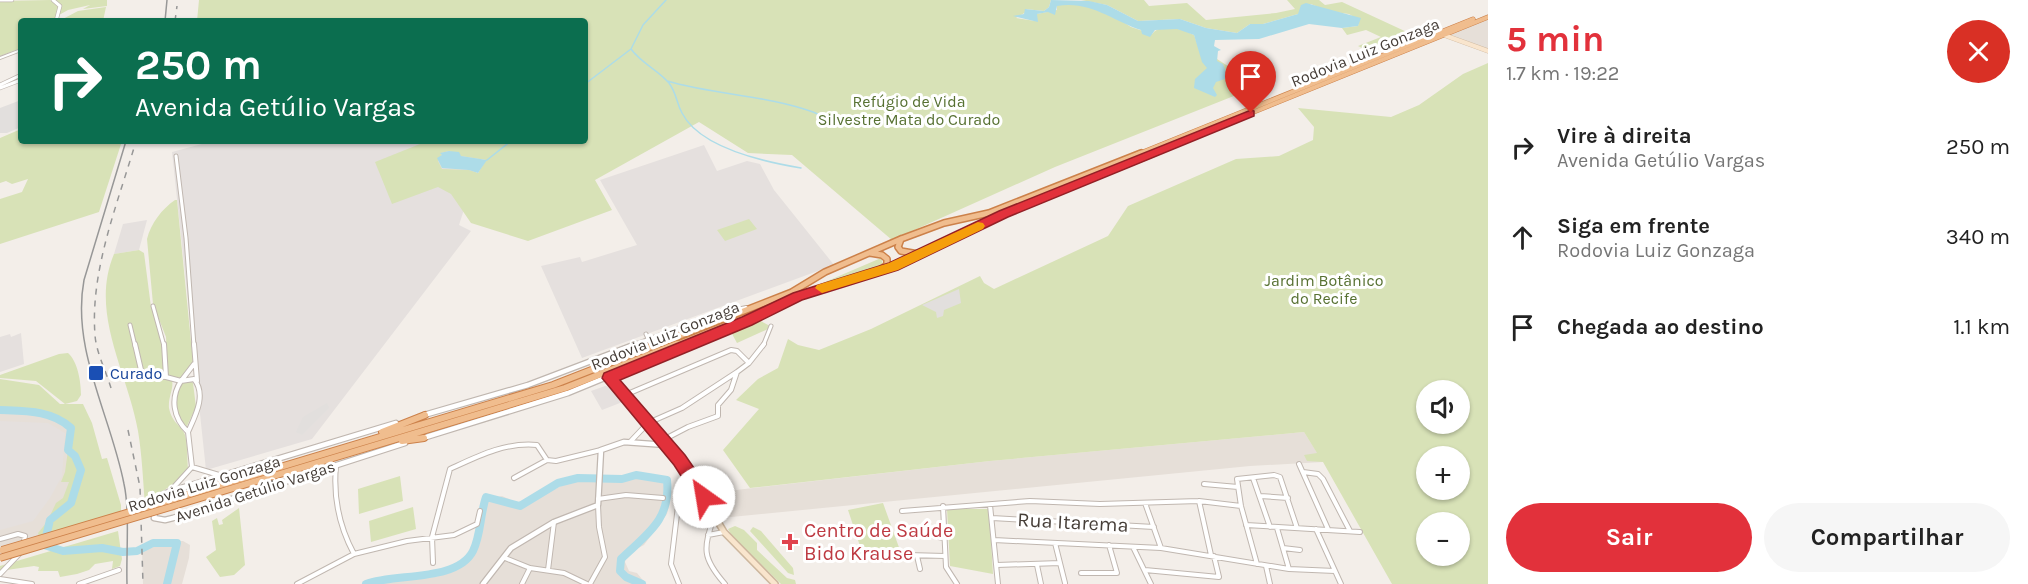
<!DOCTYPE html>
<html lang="pt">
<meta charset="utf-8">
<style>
:root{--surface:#fff;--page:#f6f6f6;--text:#222;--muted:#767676;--accent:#e2313b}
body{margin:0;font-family:Karla,sans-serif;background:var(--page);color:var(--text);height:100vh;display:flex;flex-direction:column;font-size:22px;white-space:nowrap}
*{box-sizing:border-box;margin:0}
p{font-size:20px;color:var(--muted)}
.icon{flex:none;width:33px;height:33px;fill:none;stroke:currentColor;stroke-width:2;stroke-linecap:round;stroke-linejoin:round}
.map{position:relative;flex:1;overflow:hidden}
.panel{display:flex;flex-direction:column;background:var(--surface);width:540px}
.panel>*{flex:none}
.banner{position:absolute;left:18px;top:18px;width:570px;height:126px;border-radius:6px;box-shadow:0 2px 4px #0004;background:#0b6e4f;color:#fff;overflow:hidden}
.tools{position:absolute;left:1416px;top:380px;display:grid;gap:12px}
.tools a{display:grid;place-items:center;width:54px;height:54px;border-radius:50%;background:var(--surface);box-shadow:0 2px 4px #0004;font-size:30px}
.pin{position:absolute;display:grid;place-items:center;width:51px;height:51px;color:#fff;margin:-62px -26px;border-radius:50% 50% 50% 0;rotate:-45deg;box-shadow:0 0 6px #0007}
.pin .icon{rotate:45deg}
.me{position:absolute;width:66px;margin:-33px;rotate:328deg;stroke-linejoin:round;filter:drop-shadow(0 0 4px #0008)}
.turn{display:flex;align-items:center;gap:21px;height:126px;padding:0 18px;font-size:27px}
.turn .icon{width:78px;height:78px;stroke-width:2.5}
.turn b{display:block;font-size:42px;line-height:51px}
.round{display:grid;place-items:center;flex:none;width:63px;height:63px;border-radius:32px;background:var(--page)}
.headline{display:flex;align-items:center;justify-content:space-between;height:102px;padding:0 18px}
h1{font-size:36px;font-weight:700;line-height:45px;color:var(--accent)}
.button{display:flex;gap:12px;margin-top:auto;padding:12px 18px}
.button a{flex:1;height:69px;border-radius:36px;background:var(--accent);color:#fff;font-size:24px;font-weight:700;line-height:69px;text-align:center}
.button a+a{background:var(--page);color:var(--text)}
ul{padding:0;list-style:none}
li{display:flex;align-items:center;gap:18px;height:90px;padding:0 18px}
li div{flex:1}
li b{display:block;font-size:22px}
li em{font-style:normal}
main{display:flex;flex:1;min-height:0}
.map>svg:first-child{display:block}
.residential{fill:#e6dfd8}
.industrial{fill:#e5e0de}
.green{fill:#d8e2b7;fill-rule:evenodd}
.parking{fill:#e2dfdd}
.water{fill:#addce8}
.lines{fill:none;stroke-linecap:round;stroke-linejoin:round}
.stream{stroke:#addce8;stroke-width:1.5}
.river{stroke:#addce8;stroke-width:8}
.minor-far2-casing{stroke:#c0b7b0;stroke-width:4}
.minor-far1-casing{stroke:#c0b7b0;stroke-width:5}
.minor-casing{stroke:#c0b7b0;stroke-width:6}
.tertiary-far2-casing{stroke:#c0b7b0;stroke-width:4.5}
.tertiary-far1-casing{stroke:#c0b7b0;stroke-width:6}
.tertiary-casing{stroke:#c0b7b0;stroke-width:7}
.secondary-far1-casing{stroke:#cdb79e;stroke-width:5}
.secondary-casing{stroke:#cdb79e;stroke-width:8}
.trunk-far2-casing{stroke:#cc814a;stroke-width:5}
.trunk-far1-casing{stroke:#cc814a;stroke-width:8}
.trunk-casing{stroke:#cc814a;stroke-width:8}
.minor-far2{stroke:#fff;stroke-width:2}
.minor-far1{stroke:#fff;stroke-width:3}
.minor{stroke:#fff;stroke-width:4}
.tertiary-far2{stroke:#fff;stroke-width:3}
.tertiary-far1{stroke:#fff;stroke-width:4}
.tertiary{stroke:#fff;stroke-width:4.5}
.secondary-far1{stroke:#f9e5cd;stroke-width:4}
.secondary{stroke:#f9e5cd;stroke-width:5}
.trunk-far2{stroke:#f0bd8e;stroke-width:4}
.trunk-far1{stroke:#f0bd8e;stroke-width:5}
.trunk{stroke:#f0bd8e;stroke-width:6}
.tram{stroke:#979797;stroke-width:1.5}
.rail{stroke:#979797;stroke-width:1.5;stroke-dasharray:6 6;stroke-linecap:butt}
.trunk-bridge-casing{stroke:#cc814a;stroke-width:8;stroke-linecap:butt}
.trunk-bridge{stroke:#f0bd8e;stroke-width:6}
.route{fill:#e2313b;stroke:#932026;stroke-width:1.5}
.slow{fill:#f59e0b}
.transit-dot{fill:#1a4fb4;stroke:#fff;stroke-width:2}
.health-dot{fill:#e0444e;stroke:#fff;stroke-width:2}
.labels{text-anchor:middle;stroke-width:6;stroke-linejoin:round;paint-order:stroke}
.street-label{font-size:16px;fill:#463e38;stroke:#fff}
.park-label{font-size:16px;fill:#577132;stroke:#fff}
.transit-label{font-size:16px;fill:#164399;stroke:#fff;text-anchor:start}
.near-street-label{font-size:20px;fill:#463e38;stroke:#fff}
.near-health-label{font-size:20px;fill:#be3a42;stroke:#fff;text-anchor:start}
</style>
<main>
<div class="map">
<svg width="1488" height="584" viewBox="0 0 1488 584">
<rect width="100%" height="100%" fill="#f3eee9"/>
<path class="residential" d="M1488 14V50L1444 33Z
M0 405 60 414 86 439 58 536 0 554Z
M1304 432 1323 462 1250 466 721 518 708 497 736 490 990 461Z
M652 476 667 481 672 492 667 514 644 545 627 554 625 562 629 571 637 573 646 584H374L380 581 435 577 456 570 461 562 472 558 480 543 485 502 489 499 502 496 520 504 529 502 561 486 586 478 617 479Z
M171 541H183L190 545 189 558 182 584H143L142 551Z"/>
<path class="industrial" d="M213 141H486L459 225 471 231 312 439 206 470 172 152Z
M704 145 717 171 747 161 760 164 774 190 834 265 582 358 541 266 580 257 582 262 637 245 600 180Z
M147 220 139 250 114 254 123 224Z
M21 333 24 364 0 372V337L10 334 11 337Z
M605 386 615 388 625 401 602 410 591 391Z
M0 421 48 423 65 433 62 476 50 498 33 521 0 530Z"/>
<path class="green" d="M50 0 59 7 54 21H21V48L0 56V1Z
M54 0H107V6L83 9 90 5 68 10 59 15 61 6Z
M199 0H1055H1051L1049 7 1044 11 1025 9 1026 12 1016 18 1035 21 1037 14 1057 10V5L1067 1 1103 9 1131 27 1152 34C1161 22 1182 29 1194 35L1203 60 1217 59 1259 86 1055 167 892 240 792 155 748 153 699 122 595 180 612 210 528 241 471 223 451 194 438 187 392 204 375 162 425 142 462 144 468 141H585V21H197ZM449 151 461 156 486 160 478 173 469 170 442 169 438 161 442 155 441 153Z
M1081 0H1144L1149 6 1187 3 1206 20 1276 13 1295 9 1287 0H1319L1325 5 1342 2 1409 33 1366 50 1358 46 1381 37 1366 30 1347 35 1342 28 1358 26 1359 20 1349 14 1327 11 1311 4 1298 14 1263 24H1250L1237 33 1206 28 1180 19 1138 21 1107 5Z
M106 7 103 21H59L78 11Z
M1488 63V584H1392L1323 462 1307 461 1304 455 1317 453 1304 432 990 461 750 488 723 450 759 409 736 400 758 379 778 368 788 339 798 345 819 350 871 329 980 276 984 283 994 289 1108 236 1128 206 1236 159 1279 156 1313 140 1314 127 1298 108 1391 117 1419 105 1463 74ZM1426 390H1460V423H1426ZM1426 456H1460V489H1426ZM1426 522H1460V555H1426Z
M21 129V141H122L99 212 0 244V199L22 192 28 179 12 184 6 181 0 183V138Z
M175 200H177L193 362 181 378 168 376 166 337 153 304 147 239C151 223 162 209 175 200Z
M749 219 757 229 725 241 717 230Z
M139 250 144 253 151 307 163 339 165 379 172 380C174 389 168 397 169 408 172 424 182 425 185 435 188 445 187 458 188 469 174 485 173 484 157 495 152 498 151 502 145 505 143 480 142 455 138 431 128 373 89 313 114 254Z
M881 258 883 264 874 271 783 300Z
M759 320 770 326 768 329 737 343 731 332Z
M68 353C78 362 81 382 81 395L77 401 65 404 36 381 0 378V375L59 354Z
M0 379 39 385 60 404H83L92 423 102 459 107 458 121 505V513L39 537 38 533 47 522 56 503 63 498 69 482H61L65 472 71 428C56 409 22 411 0 410Z
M190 381 193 383 196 407 186 428 178 418 175 392 183 382Z
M400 476 403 501 359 514 358 489Z
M883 503 901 553 865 561 848 510Z
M413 507 416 529 371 542 369 521Z
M239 508 245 565 234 575 220 577 206 557 216 550 212 521 217 518 219 525 223 524 222 520Z
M947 509H989L993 574 950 566Z
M735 526 744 530 757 543V550L787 578 795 580 796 584H781L732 536 728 529Z
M753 527 761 531 793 568 794 575 788 573 750 531Z
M118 531 122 559 120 566 112 569 113 561 95 564 89 570 77 574 60 577 58 571H38L39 567 34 566 0 571V566Z"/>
<path class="parking" d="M21 100V127L7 133H0V108Z
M959 289 961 303 944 310 943 316 937 318 936 312 922 305Z
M327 403 329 408 302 435 296 432 303 417Z"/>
<path class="water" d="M1051 0 1089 1 1107 5 1138 21 1180 19 1206 28 1237 33 1250 24H1263L1298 14 1301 5 1306 3 1361 18 1358 26 1342 28 1309 24 1259 39 1215 40 1214 46 1221 50 1218 51 1217 61 1223 64 1228 78 1216 82 1213 88 1217 95 1215 97 1194 88 1195 79 1207 68 1202 62 1194 35 1177 29 1155 30 1150 37 1142 34 1141 30C1113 21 1090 0 1057 6L1055 15 1048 12 1037 14 1038 22 1013 16 1024 14 1025 9 1044 11 1049 7Z
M449 151 459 152 461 156 487 160 478 173 469 170 442 168 437 158 442 155 440 153Z"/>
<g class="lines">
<path class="stream" d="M631 49C641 63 658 70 669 83 677 94 676 102 682 113 700 148 765 162 801 168
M667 81C715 95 766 95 813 112 823 116 832 122 842 127
M585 84 631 49 643 25 666 0
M487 160 511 141"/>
<path class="river" d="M0 410C25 411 52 410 71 428L68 450 75 456 81 470 71 503 50 520 44 545 63 551 102 548 123 552 137 551 153 543H177L167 584
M366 584C396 573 457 582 473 551 481 535 480 514 486 497L520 506 558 483 578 478 622 479 636 475 667 480C671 520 647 534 621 559L620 571 626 577 642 584"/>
<g class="minor-far2-casing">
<path id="minor-far2" d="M0 58 21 50"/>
</g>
<g class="minor-far1-casing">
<path id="minor-far1" d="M176 156 186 238 194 346
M153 306 164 346
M130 325 135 346
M646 334 649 341
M763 346 771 326"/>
</g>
<g class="minor-casing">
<path id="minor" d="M135 344 141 370 150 376 166 377
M164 344 166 377 181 381 194 364
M194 344 197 381
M194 379C207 395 195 416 188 432 173 418 170 398 181 381Z
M625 395 731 350 737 351 749 363
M663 440 688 427 718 416V405L731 390 737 372 749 363 764 344
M630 442 648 423 682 408 737 372
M1299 464 1328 529
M336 466C333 498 339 526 354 554
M192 467 219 475
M1303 472 1318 474 1323 479 1350 531
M514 478 547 460 556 461 601 450
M1253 478 1270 527
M1204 484 1238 487
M172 489 192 467 188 432
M1260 496 1288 498
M598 499 626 495 663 498
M1199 501 1211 555
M1145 503 1161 548
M990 505 998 584
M943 506 946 567 957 584
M902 511 1030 501 1100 504 1199 501 1241 506
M714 517C703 549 702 558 725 584
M992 518 1154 527
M1246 525 1360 532
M1277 528 1289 569
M1316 529 1341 584
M911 532 944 538
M708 535 724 532
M0 539 18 534 25 536 22 551 0 574
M994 540 1161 548 1289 569 1335 571
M1055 543 1065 583
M1133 547 1151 584
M1283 548 1300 550
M908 555 945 556
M917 556 920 569
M505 558 530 568 564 573 587 584
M433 563 432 537 450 469C478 456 505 442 537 445L547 460
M1257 564 1241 506 1237 479 1274 475 1280 477 1297 528
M997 565 1060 563
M1037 565 1041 584
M1266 566 1270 584
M548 570 554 522
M1145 570 1219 577 1214 556
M1081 573H1117L1109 545
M0 579 32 584
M79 584 119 570
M297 584 354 554 407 541 454 535 477 524 480 511
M522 584 530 568
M590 584 605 557 599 527 598 505
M679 584 671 564 678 506 683 502 704 497"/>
</g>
<g class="tertiary-far2-casing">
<path id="tertiary-far2" d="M0 0H12
M53 0 60 6 56 21
M0 85 21 75
M0 88 21 80"/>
</g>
<g class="tertiary-far1-casing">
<path id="tertiary-far1" d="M632 346 706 318 746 308
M683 346 773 309"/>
</g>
<g class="tertiary-casing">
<path id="tertiary" d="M424 415 528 385 636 344
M423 438 568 393 687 344
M156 505 162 495 171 491 396 423
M155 512 154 518 165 520 173 518 405 443
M483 584 511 548 554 522 598 505 601 450 624 442 666 445"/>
</g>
<g class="secondary-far1-casing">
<path id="secondary-far1" d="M1444 35 1488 51"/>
</g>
<g class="secondary-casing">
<path id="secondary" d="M610 378 686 468 724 532 775 584"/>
</g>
<g class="trunk-far2-casing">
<path id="trunk-far2" d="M1138 154 1473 19
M1150 154 1488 17"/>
</g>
<g class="trunk-far1-casing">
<path id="trunk-far1" d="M901 239 898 247 901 251 918 254
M870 253 882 255 887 259V265L881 269
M654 346 792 292 825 272 901 239 944 223 989 213 1141 153
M673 346 797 297 894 267 1003 214 1154 153"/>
</g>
<g class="trunk-casing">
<path id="trunk" d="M382 432 425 415
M402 441 424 438
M177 498 553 385 658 344
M177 505 565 388 677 344"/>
</g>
<use href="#minor-far2" class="minor-far2"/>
<use href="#minor-far1" class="minor-far1"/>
<use href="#minor" class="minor"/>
<use href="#tertiary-far2" class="tertiary-far2"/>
<use href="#tertiary-far1" class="tertiary-far1"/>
<use href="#tertiary" class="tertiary"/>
<use href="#secondary-far1" class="secondary-far1"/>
<use href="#secondary" class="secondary"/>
<use href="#trunk-far2" class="trunk-far2"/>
<use href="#trunk-far1" class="trunk-far1"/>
<use href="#trunk" class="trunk"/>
<path class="tram" d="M165 21 167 0
M126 141 84 280C71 350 111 416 124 484 130 511 126 555 127 584"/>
<path class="rail" d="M175 21 177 6
M111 388C106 371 96 352 95 335 90 270 118 203 136 141
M128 430 140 487 143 584"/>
<g class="trunk-bridge-casing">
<path id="trunk-bridge" d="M2 550 177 498
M0 558 177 505"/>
</g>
<use href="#trunk-bridge" class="trunk-bridge"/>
</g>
<path class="route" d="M1251 110 1254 111V116L1008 217 898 270 802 300 752 325 620 380 685 455 710 491 712 497 710 502 704 504 698 502 674 465 602 378 604 373 742 317 793 293 889 263 999 211Z"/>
<path class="slow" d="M978 222 983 223 985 226 983 229 898 270 822 293 815 288 817 285 889 263Z"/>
<rect class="transit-dot" x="88" y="365" width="16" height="16" rx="3"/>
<path class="health-dot" d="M787 533h6v6h6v6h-6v6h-6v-6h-6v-6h6z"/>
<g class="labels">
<g class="street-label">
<text transform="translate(1365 52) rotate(-22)" y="6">Rodovia Luiz Gonzaga</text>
<text transform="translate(665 335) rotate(-22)" y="6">Rodovia Luiz Gonzaga</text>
<text transform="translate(204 483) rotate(-17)" y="6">Rodovia Luiz Gonzaga</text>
<text transform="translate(255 491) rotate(-18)" y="6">Avenida Getúlio Vargas</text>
</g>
<g class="park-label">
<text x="909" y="107">Refúgio de Vida<tspan x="909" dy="18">Silvestre Mata do Curado</tspan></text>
<text x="1324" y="286">Jardim Botânico<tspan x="1324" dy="18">do Recife</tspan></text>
</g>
<g class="transit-label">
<text x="110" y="379">Curado</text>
</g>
<g class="near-street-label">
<text transform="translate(1073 522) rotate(3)" y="7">Rua Itarema</text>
</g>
<g class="near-health-label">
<text x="804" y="537">Centro de Saúde<tspan x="804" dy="23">Bido Krause</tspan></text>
</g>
</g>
</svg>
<div class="tools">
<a><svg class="icon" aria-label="sound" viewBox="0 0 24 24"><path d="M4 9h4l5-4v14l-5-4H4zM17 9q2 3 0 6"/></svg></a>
<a>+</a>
<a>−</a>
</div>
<div class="pin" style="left:1251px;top:113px;background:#d93025"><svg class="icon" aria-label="arrive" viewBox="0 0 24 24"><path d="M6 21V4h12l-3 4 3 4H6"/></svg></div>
<svg class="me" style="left:704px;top:497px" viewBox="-20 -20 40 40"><circle r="19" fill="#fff"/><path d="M0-13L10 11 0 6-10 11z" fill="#e2313b"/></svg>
<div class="banner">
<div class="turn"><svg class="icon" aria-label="right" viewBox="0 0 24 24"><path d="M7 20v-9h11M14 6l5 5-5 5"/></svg><div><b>250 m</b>Avenida Getúlio Vargas</div></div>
</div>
</div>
<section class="panel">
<div class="headline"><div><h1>5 min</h1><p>1.7 km · 19:22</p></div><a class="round" style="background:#d93025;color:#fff"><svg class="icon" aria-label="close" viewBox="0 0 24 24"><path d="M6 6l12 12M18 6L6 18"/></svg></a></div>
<ul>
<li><svg class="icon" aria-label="right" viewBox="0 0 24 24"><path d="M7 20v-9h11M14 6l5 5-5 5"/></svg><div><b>Vire à direita</b><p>Avenida Getúlio Vargas</p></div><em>250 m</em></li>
<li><svg class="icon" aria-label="ahead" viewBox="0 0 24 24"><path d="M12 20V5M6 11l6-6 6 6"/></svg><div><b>Siga em frente</b><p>Rodovia Luiz Gonzaga</p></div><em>340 m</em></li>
<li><svg class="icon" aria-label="arrive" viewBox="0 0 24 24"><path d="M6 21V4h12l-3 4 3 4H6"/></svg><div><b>Chegada ao destino</b></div><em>1.1 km</em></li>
</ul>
<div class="button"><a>Sair</a><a>Compartilhar</a></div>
</section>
</main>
